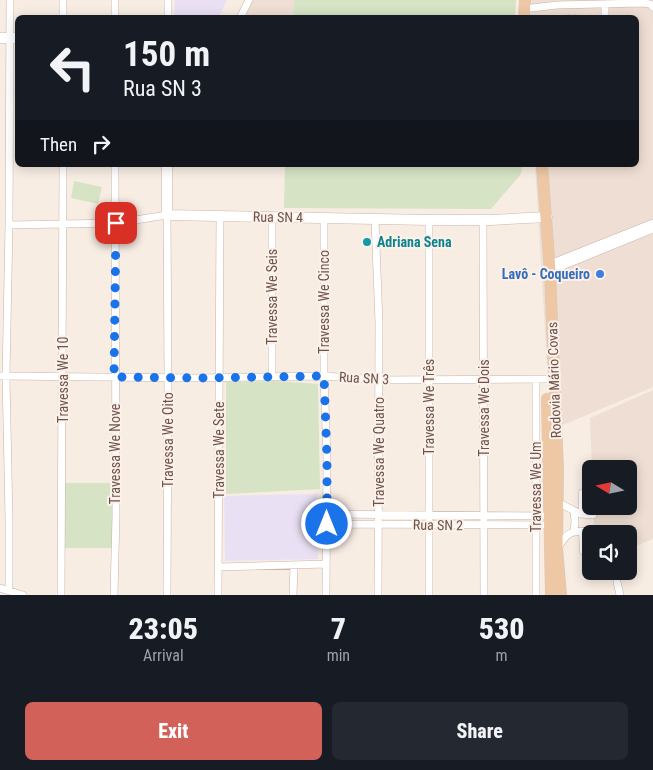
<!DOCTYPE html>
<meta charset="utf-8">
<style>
:root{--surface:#171b24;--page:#242831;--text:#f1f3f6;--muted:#9ea1a6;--accent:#d26159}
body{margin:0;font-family:"Roboto Condensed",sans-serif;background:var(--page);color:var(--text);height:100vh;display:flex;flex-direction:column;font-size:19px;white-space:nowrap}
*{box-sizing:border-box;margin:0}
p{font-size:16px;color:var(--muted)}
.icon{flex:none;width:28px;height:28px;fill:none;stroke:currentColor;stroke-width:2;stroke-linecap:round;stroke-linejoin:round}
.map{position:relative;height:595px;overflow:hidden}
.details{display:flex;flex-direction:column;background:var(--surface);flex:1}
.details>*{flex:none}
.hud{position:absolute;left:15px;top:15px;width:624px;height:152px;border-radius:8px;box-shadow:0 2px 12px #0003;background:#171b24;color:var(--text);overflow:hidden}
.needle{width:32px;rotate:280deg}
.tools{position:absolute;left:582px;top:460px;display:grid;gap:10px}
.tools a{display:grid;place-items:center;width:55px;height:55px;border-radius:8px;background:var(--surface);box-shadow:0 2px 12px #0003;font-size:25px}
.pin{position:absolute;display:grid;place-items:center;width:42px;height:42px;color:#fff;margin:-21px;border-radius:10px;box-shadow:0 2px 8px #0006}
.me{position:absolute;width:55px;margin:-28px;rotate:0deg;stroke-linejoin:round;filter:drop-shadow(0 0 4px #0008)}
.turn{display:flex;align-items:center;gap:18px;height:105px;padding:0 25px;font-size:22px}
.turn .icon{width:65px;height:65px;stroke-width:2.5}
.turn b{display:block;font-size:35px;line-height:42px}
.then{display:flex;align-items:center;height:48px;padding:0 25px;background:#0003;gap:10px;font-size:19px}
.eta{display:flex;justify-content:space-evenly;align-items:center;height:85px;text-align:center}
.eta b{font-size:30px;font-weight:800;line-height:35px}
.action{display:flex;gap:10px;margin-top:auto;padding:10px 25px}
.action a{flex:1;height:58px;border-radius:8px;background:var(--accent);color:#fff;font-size:20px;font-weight:800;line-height:58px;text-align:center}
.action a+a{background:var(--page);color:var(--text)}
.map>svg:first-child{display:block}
.residential{fill:#efded3}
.education{fill:#eae0f4}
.green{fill:#d6e3c4}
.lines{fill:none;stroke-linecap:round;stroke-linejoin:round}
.service-casing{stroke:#c7b4ac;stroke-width:5}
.minor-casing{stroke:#c7b4ac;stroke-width:8}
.secondary-casing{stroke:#ccb5ad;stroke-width:11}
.primary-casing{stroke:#d3cbca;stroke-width:12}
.service{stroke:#fff;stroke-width:4}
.minor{stroke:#fff;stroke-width:7}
.secondary{stroke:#fff;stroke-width:10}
.primary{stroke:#eec7a4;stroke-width:11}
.route{stroke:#1a73e8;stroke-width:9;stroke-dasharray:0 16.2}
.culture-dot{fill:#0f9aa8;stroke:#fcf1e9;stroke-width:2}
.shop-dot{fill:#3f7fe0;stroke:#fcf1e9;stroke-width:2}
.labels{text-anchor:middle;stroke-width:4;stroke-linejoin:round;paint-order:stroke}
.street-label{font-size:14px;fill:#6d534d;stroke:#fcf1e9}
.culture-label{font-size:14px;font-weight:bold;fill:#0d838f;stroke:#fcf1e9;text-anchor:start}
.shop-label{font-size:14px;font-weight:bold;fill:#366cbe;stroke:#fcf1e9;text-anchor:end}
</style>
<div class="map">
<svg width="653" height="595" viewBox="0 0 653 595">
<rect width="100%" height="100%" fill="#f8ede3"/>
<path class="residential" d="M248 0H294L293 17 239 18Z
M524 0H653V387L551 430 535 165H636V18L525 17Z
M653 390V539L629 549V534H594L593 506H629V469H592L590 418Z"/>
<path class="education" d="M175 0H227L219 17 174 18Z
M317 494 318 559 225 561 224 496Z"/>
<path class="green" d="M294 0H516L515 17H293Z
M285 165H522L521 174 491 209 284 208Z
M74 181 102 187 98 204 71 198Z
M275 381 318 384 320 489 226 494V382Z
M64 483H114V548H64Z"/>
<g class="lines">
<g class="service-casing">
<path id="service" d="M581 514V492
M581 531 582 552"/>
</g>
<g class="minor-casing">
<path id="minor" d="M168 0V18
M605 4V18
M532 8 557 5 643 3 650 4 653 7
M63 18V0
M115 18V0
M240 18 249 0
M570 18H574
M324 218V376L327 458 326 595
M375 219 379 323 378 595
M429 220V595
M483 220 484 595
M9 225 116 223 167 215 168 377 167 595
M550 264 653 223
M550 271 653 229
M0 376 198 378 324 376 379 380 547 379
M272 376V217
M536 380V595
M557 502 581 514 593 515
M574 511 575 521 574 531
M327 514 549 516
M327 524 549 525
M558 548C569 528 574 532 594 531
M218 567 326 564
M617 582 620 595
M0 588 23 595
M9 590V518L6 377 9 225 10 0
M61 595 63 165
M114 595 116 516 115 165
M218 595 220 216
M293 595 294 565"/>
</g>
<g class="secondary-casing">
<path id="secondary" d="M0 38H18
M167 165V215L429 220H491L547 217"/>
</g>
<g class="primary-casing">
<path id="primary" d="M524 18 525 0
M542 165 550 271 558 470 557 548 561 595
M547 399 551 595"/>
</g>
<use href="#service" class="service"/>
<use href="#minor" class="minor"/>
<use href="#secondary" class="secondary"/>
<use href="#primary" class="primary"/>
</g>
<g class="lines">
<path class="route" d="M116 223 114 377 198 378 324 376 327 458V524"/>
</g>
<circle class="culture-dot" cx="367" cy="242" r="5"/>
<circle class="shop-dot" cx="600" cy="274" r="5"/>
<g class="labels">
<g class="street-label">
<text transform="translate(278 217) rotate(1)" y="5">Rua SN 4</text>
<text transform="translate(272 297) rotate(-90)" y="5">Travessa We Seis</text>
<text transform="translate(324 302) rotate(-90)" y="5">Travessa We Cinco</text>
<text transform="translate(364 378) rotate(3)" y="5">Rua SN 3</text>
<text transform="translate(63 380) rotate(-90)" y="5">Travessa We 10</text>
<text transform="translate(554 380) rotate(-92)" y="5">Rodovia Mário Covas</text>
<text transform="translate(429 407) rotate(-90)" y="5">Travessa We Três</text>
<text transform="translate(484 408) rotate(-90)" y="5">Travessa We Dois</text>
<text transform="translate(168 440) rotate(-90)" y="5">Travessa We Oito</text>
<text transform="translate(219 450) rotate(-90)" y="5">Travessa We Sete</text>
<text transform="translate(379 452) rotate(-90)" y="5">Travessa We Quatro</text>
<text transform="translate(115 454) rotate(-90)" y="5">Travessa We Nove</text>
<text transform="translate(536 487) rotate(-90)" y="5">Travessa We Um</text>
<text transform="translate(438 525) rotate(1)" y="5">Rua SN 2</text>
</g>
<g class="culture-label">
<text x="377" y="247">Adriana Sena</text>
</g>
<g class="shop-label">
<text x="590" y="279">Lavô - Coqueiro</text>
</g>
</g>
</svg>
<div class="tools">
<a><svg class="needle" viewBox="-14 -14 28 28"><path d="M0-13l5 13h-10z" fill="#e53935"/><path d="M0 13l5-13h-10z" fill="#9ea1a6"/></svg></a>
<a><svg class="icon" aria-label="sound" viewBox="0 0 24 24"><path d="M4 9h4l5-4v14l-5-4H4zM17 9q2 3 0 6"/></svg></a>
</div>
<div class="pin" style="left:116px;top:223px;background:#d93025"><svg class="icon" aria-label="arrive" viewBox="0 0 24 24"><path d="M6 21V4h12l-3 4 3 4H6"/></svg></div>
<svg class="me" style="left:327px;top:524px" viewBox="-20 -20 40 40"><circle r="17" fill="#1a73e8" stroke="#fff" stroke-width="3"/><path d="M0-11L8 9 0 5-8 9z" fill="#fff"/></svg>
<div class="hud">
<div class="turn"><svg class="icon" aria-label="left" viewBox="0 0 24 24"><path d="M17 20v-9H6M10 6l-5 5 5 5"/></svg><div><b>150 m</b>Rua SN 3</div></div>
<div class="then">Then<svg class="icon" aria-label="right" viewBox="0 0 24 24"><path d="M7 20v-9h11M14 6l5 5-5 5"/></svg></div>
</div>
</div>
<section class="details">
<div class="eta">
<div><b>23:05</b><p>Arrival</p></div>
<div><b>7</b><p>min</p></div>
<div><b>530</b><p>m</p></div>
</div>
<div class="action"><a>Exit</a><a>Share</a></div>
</section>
